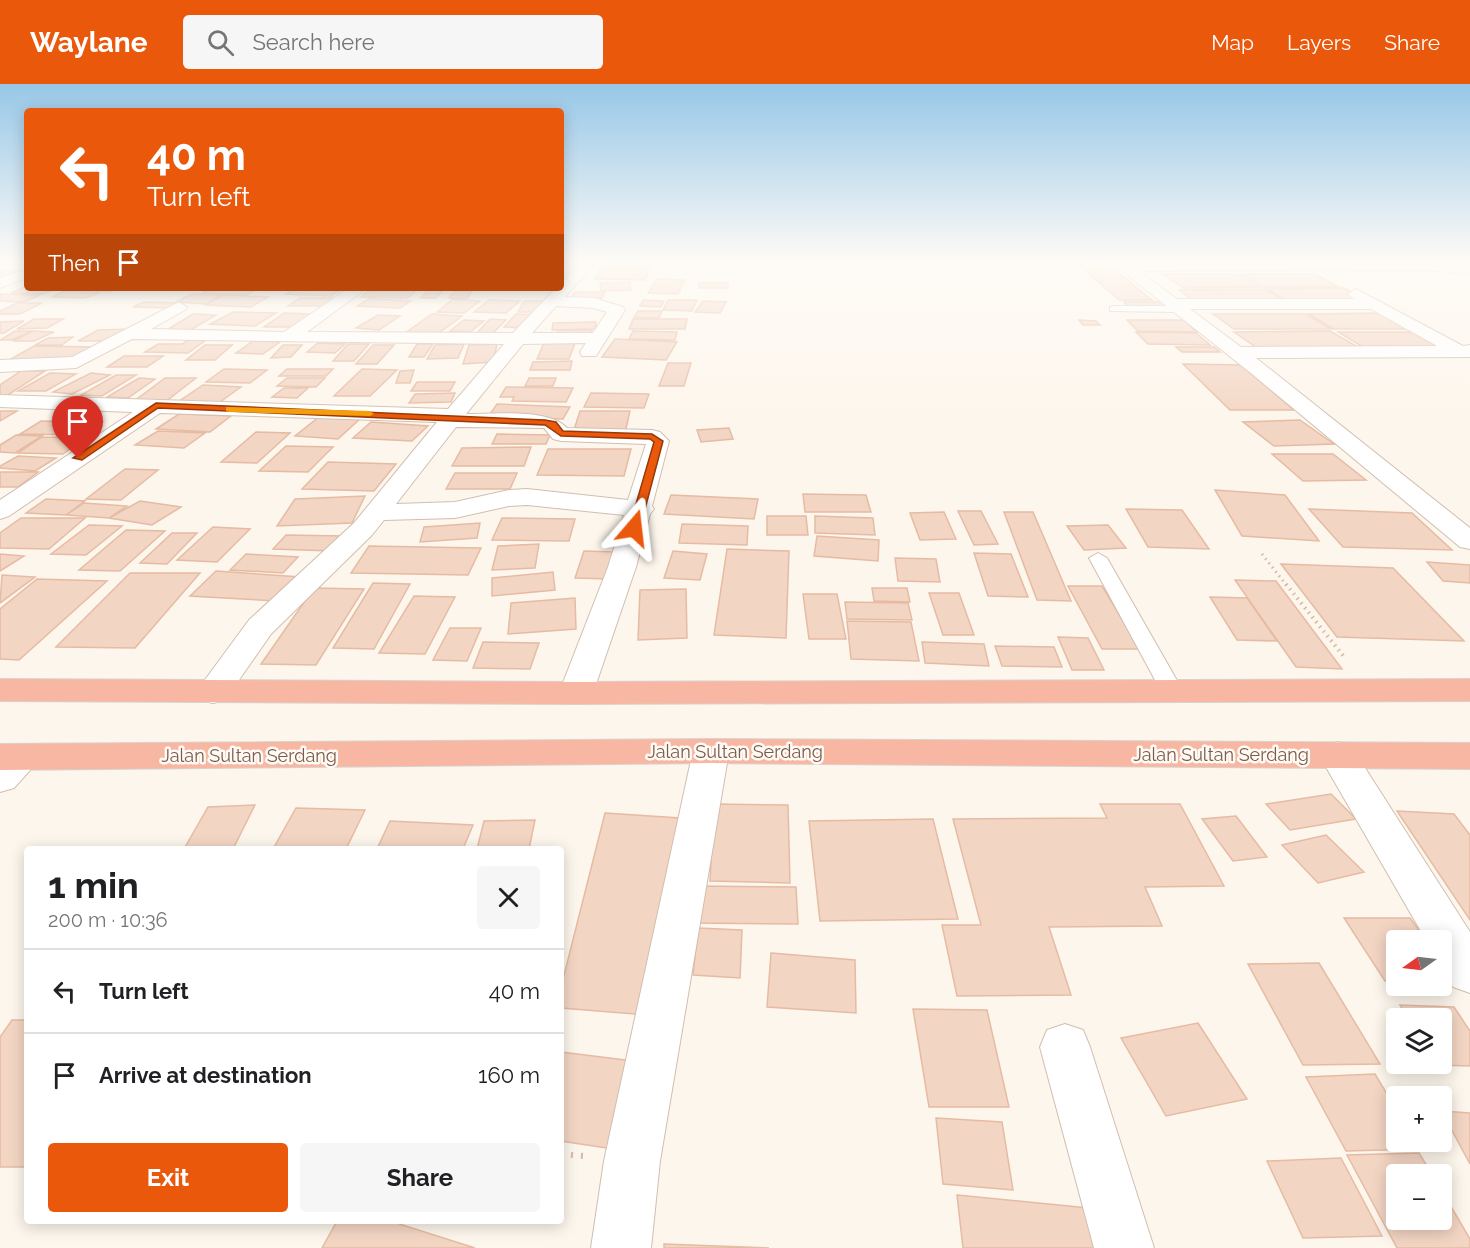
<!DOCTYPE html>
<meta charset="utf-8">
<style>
:root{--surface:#fff;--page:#f6f6f6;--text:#202124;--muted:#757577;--line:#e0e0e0;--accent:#ea580c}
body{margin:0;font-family:Raleway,sans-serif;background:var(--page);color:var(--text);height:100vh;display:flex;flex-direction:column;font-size:22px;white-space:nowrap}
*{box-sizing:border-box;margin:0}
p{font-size:20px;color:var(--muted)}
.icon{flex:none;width:33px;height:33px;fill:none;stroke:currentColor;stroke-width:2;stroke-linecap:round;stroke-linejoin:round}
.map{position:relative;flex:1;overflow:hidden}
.drawer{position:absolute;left:24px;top:762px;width:540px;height:378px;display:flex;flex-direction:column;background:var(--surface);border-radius:6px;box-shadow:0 3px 15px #0003}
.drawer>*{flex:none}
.hud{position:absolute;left:24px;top:24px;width:540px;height:183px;border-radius:6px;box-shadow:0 3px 15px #0003;background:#ea580c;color:#fff;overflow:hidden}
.needle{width:39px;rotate:256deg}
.fabs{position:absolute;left:1386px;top:846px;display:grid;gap:12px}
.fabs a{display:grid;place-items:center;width:66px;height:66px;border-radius:6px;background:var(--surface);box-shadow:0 3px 15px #0003;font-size:30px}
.pin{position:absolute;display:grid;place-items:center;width:51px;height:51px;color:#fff;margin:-62px -26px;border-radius:50% 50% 50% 0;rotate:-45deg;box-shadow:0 0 6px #0007}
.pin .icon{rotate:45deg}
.me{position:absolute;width:66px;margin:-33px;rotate:17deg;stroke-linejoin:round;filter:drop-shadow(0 0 4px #0008)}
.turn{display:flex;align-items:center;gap:21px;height:126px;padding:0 24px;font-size:27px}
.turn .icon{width:78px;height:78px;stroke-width:2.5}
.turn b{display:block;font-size:42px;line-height:51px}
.then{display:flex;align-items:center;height:57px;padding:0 24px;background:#0003;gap:12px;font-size:22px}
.round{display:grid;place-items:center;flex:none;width:63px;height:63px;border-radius:6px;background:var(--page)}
.head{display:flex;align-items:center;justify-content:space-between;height:102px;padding:0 24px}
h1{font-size:36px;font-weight:700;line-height:45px}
.cta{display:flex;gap:12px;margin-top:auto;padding:12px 24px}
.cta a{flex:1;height:69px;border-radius:6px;background:var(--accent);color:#fff;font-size:24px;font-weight:700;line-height:69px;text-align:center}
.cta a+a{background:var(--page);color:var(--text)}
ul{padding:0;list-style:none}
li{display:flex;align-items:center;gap:18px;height:84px;padding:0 24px;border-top:2px solid var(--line)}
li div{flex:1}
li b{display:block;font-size:22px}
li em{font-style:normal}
header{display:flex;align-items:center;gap:36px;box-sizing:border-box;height:84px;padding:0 30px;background:var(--accent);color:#fff}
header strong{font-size:28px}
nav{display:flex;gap:33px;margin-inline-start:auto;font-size:21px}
.search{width:420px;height:54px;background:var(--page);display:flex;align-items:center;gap:15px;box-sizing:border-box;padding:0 21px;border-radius:6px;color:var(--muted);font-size:22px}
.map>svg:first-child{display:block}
.building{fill:#f3d5c3;stroke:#e6bba3;stroke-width:1.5}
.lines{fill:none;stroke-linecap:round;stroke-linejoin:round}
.lane-casing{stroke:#d1beb0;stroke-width:2}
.street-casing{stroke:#d1beb0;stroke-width:2}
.highway-casing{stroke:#dad1cd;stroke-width:2}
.path-far2{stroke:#d9b8a5;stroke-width:3;stroke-dasharray:1.5 4;stroke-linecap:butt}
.path-far1{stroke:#d9b8a5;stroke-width:4;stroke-dasharray:1.5 4.5;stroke-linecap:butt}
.path{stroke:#d9b8a5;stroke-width:6;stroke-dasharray:2 8;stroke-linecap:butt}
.lane{fill:#fff;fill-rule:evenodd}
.street{fill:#fff;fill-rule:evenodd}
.highway{fill:#f7b7a3;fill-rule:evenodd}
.route{fill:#ea580c;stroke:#983908;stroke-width:1.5}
.slow{fill:#f59e0b}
.labels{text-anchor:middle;stroke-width:5;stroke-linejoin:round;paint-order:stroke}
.street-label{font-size:18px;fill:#7a5c4d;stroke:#fffaf3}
</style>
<header>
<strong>Waylane</strong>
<div class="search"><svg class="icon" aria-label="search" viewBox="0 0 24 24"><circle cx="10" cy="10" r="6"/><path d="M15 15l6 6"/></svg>Search here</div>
<nav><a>Map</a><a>Layers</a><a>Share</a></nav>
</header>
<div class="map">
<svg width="1470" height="1164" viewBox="0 0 1470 1164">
<rect width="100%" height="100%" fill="#fdf6ec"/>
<path class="building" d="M12 178H27V181L2 182Z
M603 178H654L650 186 599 185Z
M1076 178H1105L1152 216H1119Z
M0 186 20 187 0 193Z
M600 186 649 187 645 196 595 195Z
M1163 190H1237L1260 203 1183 204Z
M1242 190H1315L1339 203H1264Z
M657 195 685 196 678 210 648 209Z
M630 198 631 206 601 207 600 199Z
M699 199H728V204H699Z
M25 203 27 204H56L43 210 11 209Z
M75 204H118L109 208 69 206Z
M211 204H258L247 211 201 210Z
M297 204H343L331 212 286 210Z
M372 204H418L408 214 361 213Z
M430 204H445L436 214H421Z
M1344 204 1371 219H1291L1267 205Z
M1265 205 1287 219 1198 220 1179 206Z
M456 206H473L467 214H449Z
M65 207 99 209 85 214 52 213Z
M575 208H605L602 214H571Z
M0 210H1L40 211 24 218 0 217Z
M192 210 221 211 206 220 176 218Z
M224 211 268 213 251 223 206 221Z
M300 214H335L324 222H288Z
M369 215 411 217 400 224 357 222Z
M453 215 480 217 464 229 437 228Z
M489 216 520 217 506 229 474 228Z
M643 216 664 217 661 223 640 222Z
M668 216H697L692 227 663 226Z
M524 217H544L538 228H518Z
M703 217 726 218 720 229 695 228Z
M144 218 179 219 169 224 133 223Z
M1124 218H1165L1172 224H1130Z
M17 219H42L20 230H0V227Z
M638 227H662L659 234H634Z
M233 228 276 229 255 242 210 240Z
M284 229 311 230 292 243H264Z
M1387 229 1416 245H1334L1309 230Z
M193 230 216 231 189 247H165Z
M432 230 462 232 432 254 401 252Z
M516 230 535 231 524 244 504 243Z
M1213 230H1306L1331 245H1234Z
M378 231 400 232 379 246 356 244Z
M34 235H63L47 244 17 245Z
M490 235 506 236 490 252H474Z
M633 235H687L685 245H629Z
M464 236 484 237 470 248 450 247Z
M1079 236 1096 237 1100 241H1083Z
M1127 236H1184L1197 248 1138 247Z
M24 237 4 249H0V238Z
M596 238 595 245 552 246 553 239Z
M131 245 112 257H78L98 246Z
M558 246H592L590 252H556Z
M15 247H32L12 256H0Z
M33 247 54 248 34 257H13Z
M633 247 677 248 675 256 629 255Z
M1330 247 1363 266 1263 268 1234 248Z
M1136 248 1196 249 1210 261 1148 260Z
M1338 248H1420L1454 266H1368Z
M73 253 62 261H35L48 254Z
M615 255 677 258 666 276 602 273Z
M188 256H206L188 269 145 268 158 260H182Z
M253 257 280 258 263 270 236 269Z
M318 259 345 260 335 269 307 268Z
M544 259H575L569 275H537Z
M348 260H369L354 277H333Z
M417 260H433L424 273H409Z
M464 260 458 274 427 275 435 261Z
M497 260 493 278 463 280 469 261Z
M205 261H232L215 276H186Z
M283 261H302L291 273 271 274Z
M373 261H394L377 280H356Z
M34 262 97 263 74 276H9Z
M1176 263H1214L1220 268H1182Z
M124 272H163L147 283H107Z
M572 277 570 286H530L533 278Z
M668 279H691L684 302H659Z
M1183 280 1241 281 1294 326H1230Z
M224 285 267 286 250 299 206 298Z
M287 285H333L326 292H279Z
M362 285 397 286 370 312H334Z
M414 286 410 299H396L400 287Z
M21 287H45L0 316V301Z
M50 289 76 290 46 307H18Z
M91 289 110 291 72 310 53 308Z
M116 291H136L102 312 81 311Z
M139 294 155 295 128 314 107 313Z
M165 294H196L165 318H133Z
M287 294H325L316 303 277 302Z
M529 294H556L553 302H525Z
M417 298H455L450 307H411Z
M203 301 241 303 213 323 172 322Z
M506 303 573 304 566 318 512 317 514 313H500Z
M284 304H308L297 314 272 313Z
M455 309 451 318 409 319 415 310Z
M591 309 649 310 644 324 584 323Z
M497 320 570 323 563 335 488 333Z
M0 327H17L0 337Z
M580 327H630L625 349H573Z
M179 330 231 332 210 348 156 345Z
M319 333 361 334 338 355 295 352Z
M1300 336 1334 360 1274 362 1243 338Z
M41 337 102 338 83 351 20 350Z
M371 338 428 342 412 357 353 354Z
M729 344 733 355 701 358 697 346Z
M158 347 205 349 184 364 135 361Z
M256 348 290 349 257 379 221 378Z
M497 350 550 351 546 360H492Z
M16 351 42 352 15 369 0 368V361Z
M42 353 85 354 63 370 18 369Z
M286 362 333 363 308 388 259 387Z
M531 363 524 382H452L462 364Z
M548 365H631L624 392 537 391Z
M1272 370H1333L1366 396 1303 397Z
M18 372 56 374 35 387 0 384V382Z
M328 378 396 380 374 407 302 405Z
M125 385 158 386 121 416 86 415Z
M0 388H38L18 403H0Z
M455 389H517L510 405H446Z
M1215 406 1285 411 1319 457 1242 452Z
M803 410 866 411 871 428H805Z
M671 411 758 415 754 435 664 430Z
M365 412 352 439 277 442 295 415Z
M46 415 85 417 66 431 26 429Z
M140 417 181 423 152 441 109 434Z
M84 419 127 422 109 434 66 431Z
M1126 425 1182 426 1209 465 1148 463Z
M1309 425 1412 429 1452 466 1343 463Z
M958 427H981L998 460 974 461Z
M944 428 956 455 920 456 910 429Z
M1004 428H1033L1071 517 1037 516Z
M767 432H806L808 451H767Z
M815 432 873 434 875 451 815 449Z
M21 434H85L49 465 0 464V449Z
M502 434 575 435 569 457 492 456Z
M480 439 477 454 420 458 424 443Z
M682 440 748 442 747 461 679 459Z
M89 441 122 442 86 471 51 470Z
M1108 441 1126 464 1084 466 1067 442Z
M213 443 250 445 217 478 177 476Z
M126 446 165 447 120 487 79 486Z
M172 449H197L167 480 140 479Z
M286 451 343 452 332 467 273 465Z
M817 452 879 456 878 477 814 472Z
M539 460 535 484 492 486 498 462Z
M369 462 481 464 468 491 351 489Z
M727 465 789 467 786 554 714 551Z
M584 467 617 468 609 495 575 494Z
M673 467 707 470 700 496 664 494Z
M974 469 1011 470 1028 513 988 512Z
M0 470 24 472 0 487Z
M246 470 298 473 283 489 230 486Z
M895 474 936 475 940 498 898 497Z
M1427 478 1470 481V499L1443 497Z
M1281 480 1393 484 1464 557 1337 553Z
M216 487 300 493 278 517 190 512Z
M553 488 555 506 492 512V494Z
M130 489H200L135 564 56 563Z
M2 491 35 493 0 519Z
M37 495 107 497 19 576 0 575V525Z
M1235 496 1276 497 1342 585 1296 583Z
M373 499 410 500 374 565 333 564Z
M1068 502H1102L1140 565H1102Z
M314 504 364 505 316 581 261 580Z
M872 504H907L910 518 874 517Z
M686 505 687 554 638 556 640 506Z
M929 509H959L974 551H943Z
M803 510H837L846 555H809Z
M414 512 455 513 425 570 379 569Z
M1210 513 1247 514 1277 557 1237 556Z
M575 514 576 545 508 550 511 519Z
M845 518 908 519 912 536 847 535Z
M847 537 911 538 919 577 851 575Z
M450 544H481L467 577 433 576Z
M1058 553 1088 554 1104 586H1072Z
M483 558 539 559 530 585 473 584Z
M922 558 984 560 989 582 925 579Z
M995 562 1054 563 1062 583 1002 582Z
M1331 710 1356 735 1290 746 1266 720Z
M714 720 788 721 790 799 710 797Z
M1100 720H1180L1224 802 1145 803 1162 842 1049 843 1071 911 957 912 942 841H981L953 735 1107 734Z
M255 721 233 765H184L208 723Z
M296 724 365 726 346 765H273Z
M1397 727 1454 730 1470 751V836Z
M605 729 680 734 647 931 561 924V903Z
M1236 732 1267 773 1233 777 1202 735Z
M933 735 958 835 820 837 809 737Z
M535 736 529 765H477L484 737Z
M390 737 473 741 463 765H377Z
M1326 751 1364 788 1318 799 1282 761Z
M695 802 796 803 798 840 694 839Z
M1344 834H1410L1426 856H1396V897H1385Z
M698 844 742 846 740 894 693 891Z
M771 869 855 876 856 929 767 923Z
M1319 879 1380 980 1303 981 1248 880Z
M1400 921 1454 923 1470 947V982L1437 981 1442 980V934H1408Z
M913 925 987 926 1009 1023H929Z
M12 936H27V1083H0V953Z
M1198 939 1247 1015 1166 1032 1121 954Z
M561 968 633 977 613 1065 561 1057Z
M1375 990 1396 1025V1058H1416L1421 1065 1346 1067 1306 993Z
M1442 1027 1470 1029V1080L1442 1028Z
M936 1034 1002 1038 1013 1106 943 1100Z
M1419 1069 1432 1090H1396V1136H1442V1107L1470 1155V1164H1397L1347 1071Z
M1341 1074 1382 1152 1303 1154 1267 1077Z
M957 1111 1098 1125 1106 1164H963Z
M337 1137H390L475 1164H322Z
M664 1160 769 1164H664Z"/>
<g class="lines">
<g class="lane-casing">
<path id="lane" d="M1114 222H1177L1182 225 1177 228 1110 227V223Z
M1098 469 1107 474 1183 607 1180 612H1164L1161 607 1089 474Z"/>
</g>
<g class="street-casing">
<path id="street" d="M580 178H595L565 213 594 214 623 223 625 226 596 272H582L580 268 586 259 523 260 466 330C493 330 549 324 567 344L652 346 660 348 669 357 652 422 654 425 650 430 636 483 593 609 588 617 576 620 564 617 559 609 608 483 624 431 527 421 509 422 455 434 384 436 372 451 271 550 225 616 213 619 201 616 196 608 249 536 354 439 437 338 160 329 9 432 0 435V416L133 328 0 323V311L448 325 504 260 132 255 76 284 0 288V276L72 273 179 218 187 223 185 226 151 245 284 248 349 204H367L307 248 513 249 556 204H561V198ZM556 222 593 224 607 228 593 249H532ZM456 343 544 344 553 355 561 357 646 360 628 416 527 405 509 406 455 418 396 420Z
M1111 178H1426L1470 181V189L1419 186 1139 187 1177 215H1354L1348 210 1356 205 1463 262 1470 261V273L1256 274 1470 444V465L1460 463 1252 290ZM1190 225H1371L1437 262 1241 263Z
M27 185V194L0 204V194Z
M711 655 724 658 729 667 660 1077 651 1164H591L604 1077 693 667 698 658Z
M1338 658 1351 662 1470 848V909L1453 903 1442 883V856H1426L1319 671 1325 662Z
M23 660 36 664 42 673 14 704 0 708V673L10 664Z
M1065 940 1083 946 1090 963 1154 1164H1094L1040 963 1047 946Z"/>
</g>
<g class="highway-casing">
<path id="highway" d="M0 595 576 598 1470 595V617L576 620 0 617Z
M711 655 1470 659V685L711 679 0 686V660Z"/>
</g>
<path class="path-far2" d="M1262 470 1287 502"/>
<path class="path-far1" d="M1286 500 1345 574"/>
<path class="path" d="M561 1070 583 1072"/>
<use href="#lane" class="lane"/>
<use href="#street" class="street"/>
<use href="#highway" class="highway"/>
</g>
<linearGradient id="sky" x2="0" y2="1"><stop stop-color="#97c7e8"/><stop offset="0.52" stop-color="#fefbf6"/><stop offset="1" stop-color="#fefbf6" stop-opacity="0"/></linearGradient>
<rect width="1470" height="341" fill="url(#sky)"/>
<path class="route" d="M156 319 545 336 556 338 563 347 652 350 663 357 640 444 634 447 629 444 654 358 650 355 561 352 545 341 158 324 82 376 73 374Z"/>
<path class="slow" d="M226 323 370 327 374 330 370 332 229 328 226 327Z"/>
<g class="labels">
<g class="street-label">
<text x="735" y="674">Jalan Sultan Serdang</text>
<text x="1221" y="677">Jalan Sultan Serdang</text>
<text x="249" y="678">Jalan Sultan Serdang</text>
</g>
</g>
</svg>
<div class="fabs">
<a><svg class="needle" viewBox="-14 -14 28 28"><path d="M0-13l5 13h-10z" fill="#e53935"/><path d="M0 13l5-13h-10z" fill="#757577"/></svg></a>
<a><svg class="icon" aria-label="layers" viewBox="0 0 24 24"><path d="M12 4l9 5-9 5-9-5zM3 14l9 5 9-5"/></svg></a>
<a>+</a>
<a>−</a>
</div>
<div class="pin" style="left:78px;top:374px;background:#d93025"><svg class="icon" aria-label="arrive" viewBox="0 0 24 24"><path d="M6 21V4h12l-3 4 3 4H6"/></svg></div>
<svg class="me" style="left:634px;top:444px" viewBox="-20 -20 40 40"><path d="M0-17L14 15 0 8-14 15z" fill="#ea580c" stroke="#fff" stroke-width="4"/></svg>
<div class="hud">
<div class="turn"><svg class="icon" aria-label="left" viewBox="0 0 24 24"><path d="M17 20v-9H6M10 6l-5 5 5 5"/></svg><div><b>40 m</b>Turn left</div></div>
<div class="then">Then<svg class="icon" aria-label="arrive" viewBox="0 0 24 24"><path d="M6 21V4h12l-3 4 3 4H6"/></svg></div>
</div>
<section class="drawer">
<div class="head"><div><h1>1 min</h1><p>200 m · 10:36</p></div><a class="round"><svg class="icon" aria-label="close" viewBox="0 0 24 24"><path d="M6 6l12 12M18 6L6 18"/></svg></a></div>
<ul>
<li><svg class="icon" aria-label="left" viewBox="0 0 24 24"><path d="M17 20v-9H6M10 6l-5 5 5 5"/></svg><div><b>Turn left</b></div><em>40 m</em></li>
<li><svg class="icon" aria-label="arrive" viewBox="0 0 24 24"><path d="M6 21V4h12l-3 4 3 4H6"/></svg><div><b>Arrive at destination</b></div><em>160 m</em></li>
</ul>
<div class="cta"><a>Exit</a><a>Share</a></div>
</section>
</div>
